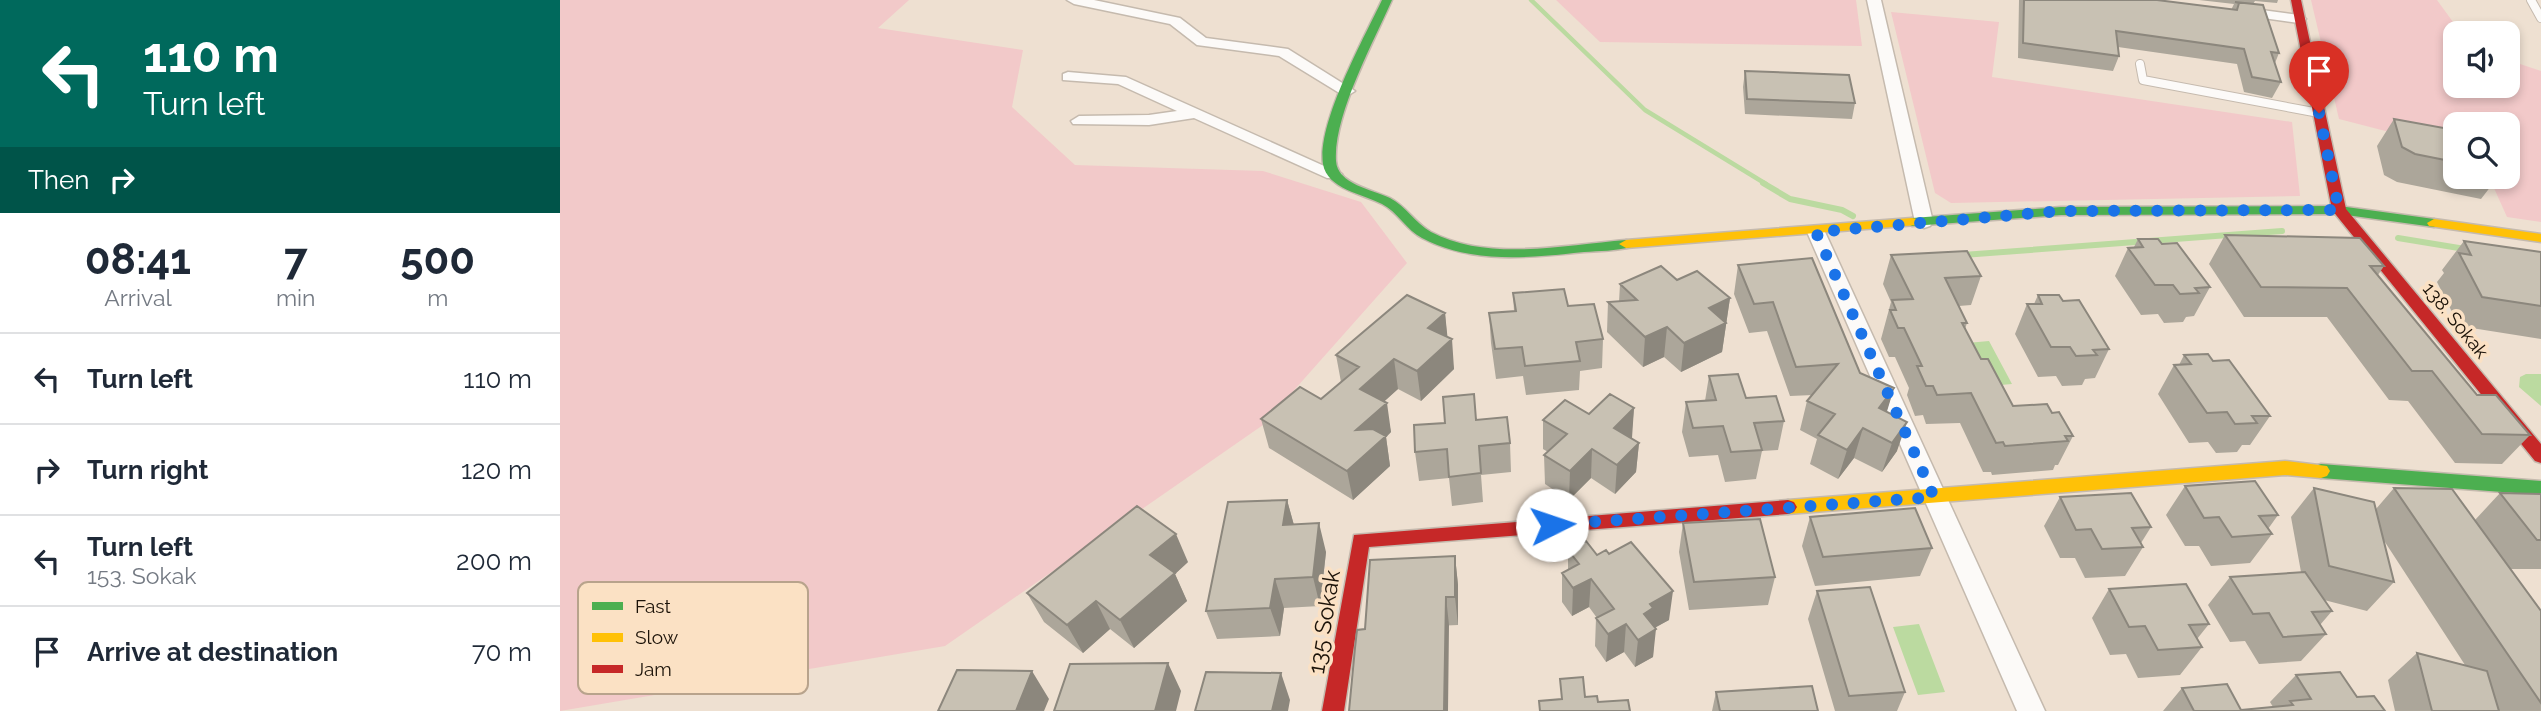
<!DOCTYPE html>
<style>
:root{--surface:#fff;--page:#f2f2f3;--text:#1f2937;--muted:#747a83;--line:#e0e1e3}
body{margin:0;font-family:Raleway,sans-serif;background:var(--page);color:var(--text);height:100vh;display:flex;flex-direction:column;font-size:26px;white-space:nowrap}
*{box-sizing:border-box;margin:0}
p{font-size:23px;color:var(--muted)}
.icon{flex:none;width:38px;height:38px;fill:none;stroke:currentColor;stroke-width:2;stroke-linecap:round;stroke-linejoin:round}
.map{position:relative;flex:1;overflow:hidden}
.panel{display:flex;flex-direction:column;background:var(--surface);width:560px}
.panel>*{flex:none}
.guide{background:#00695c;color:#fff;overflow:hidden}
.tools{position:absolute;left:1883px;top:21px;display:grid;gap:14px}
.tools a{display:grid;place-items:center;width:77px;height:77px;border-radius:14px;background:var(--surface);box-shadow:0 4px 10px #0003;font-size:35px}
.pin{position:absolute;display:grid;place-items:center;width:60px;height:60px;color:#fff;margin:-72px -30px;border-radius:50% 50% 50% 0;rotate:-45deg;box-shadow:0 0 7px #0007}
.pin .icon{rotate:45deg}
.me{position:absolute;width:77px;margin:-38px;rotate:86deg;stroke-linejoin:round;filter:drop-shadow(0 0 5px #0008)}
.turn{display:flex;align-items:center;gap:24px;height:147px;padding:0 28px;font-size:32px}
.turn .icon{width:91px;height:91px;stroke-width:2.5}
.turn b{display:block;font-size:49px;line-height:60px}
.then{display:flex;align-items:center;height:66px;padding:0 28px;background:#0003;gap:14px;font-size:26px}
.eta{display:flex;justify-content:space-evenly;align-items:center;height:119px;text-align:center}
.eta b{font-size:42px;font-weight:700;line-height:49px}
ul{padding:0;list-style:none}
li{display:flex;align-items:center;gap:21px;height:91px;padding:0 28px;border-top:2px solid var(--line)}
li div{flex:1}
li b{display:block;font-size:26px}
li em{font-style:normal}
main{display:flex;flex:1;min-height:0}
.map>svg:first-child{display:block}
.green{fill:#f2c9c9}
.water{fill:#bbdaa0}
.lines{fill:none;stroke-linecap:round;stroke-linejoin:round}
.stream-far1{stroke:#bbdaa0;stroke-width:4.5}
.stream{stroke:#bbdaa0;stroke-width:6}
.lane-casing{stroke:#c5baae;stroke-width:10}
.street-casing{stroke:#c5baae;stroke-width:3}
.fast-casing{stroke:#c5baae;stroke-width:3}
.slow-casing{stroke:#c5baae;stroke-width:3}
.jam-casing{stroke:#c5baae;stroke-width:3}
.lane{stroke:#fcfaf8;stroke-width:8}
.street{fill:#fcfaf8;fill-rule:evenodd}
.fast{fill:#4caf50;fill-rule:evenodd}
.slow{fill:#ffc107;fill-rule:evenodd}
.jam{fill:#c62828;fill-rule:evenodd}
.wall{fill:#aca69a}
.shaded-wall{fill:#8c877d}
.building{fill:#c8c1b3;stroke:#8c877d;stroke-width:2}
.route{stroke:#1a73e8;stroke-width:12;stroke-dasharray:0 21.6}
.labels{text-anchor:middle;stroke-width:7;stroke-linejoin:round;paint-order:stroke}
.street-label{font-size:19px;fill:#1b1208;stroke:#fbe1c4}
.near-street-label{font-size:23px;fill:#1b1208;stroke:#fbe1c4}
.key{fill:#fbe1c4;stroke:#b8a38c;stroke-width:2}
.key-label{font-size:19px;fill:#1b1208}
</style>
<main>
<section class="panel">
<div class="guide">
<div class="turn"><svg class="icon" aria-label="left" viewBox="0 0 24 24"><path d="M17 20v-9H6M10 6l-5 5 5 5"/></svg><div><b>110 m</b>Turn left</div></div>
<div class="then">Then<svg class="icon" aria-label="right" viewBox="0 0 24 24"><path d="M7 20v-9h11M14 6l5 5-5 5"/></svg></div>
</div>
<div class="eta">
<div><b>08:41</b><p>Arrival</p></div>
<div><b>7</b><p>min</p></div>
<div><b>500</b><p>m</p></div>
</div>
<ul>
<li><svg class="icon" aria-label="left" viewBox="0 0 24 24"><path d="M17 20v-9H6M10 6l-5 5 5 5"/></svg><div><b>Turn left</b></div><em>110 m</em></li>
<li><svg class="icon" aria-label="right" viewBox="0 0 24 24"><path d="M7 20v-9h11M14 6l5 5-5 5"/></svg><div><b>Turn right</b></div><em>120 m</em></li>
<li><svg class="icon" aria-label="left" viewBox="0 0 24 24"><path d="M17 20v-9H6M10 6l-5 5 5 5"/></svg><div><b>Turn left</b><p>153. Sokak</p></div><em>200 m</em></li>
<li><svg class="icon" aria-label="arrive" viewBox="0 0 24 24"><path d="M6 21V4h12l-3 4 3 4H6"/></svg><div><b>Arrive at destination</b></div><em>70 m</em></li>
</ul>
</section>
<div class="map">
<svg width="1981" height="711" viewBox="0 0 1981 711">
<rect width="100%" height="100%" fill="#eee0d1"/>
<path class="green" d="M0 0H349L318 28 463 50 452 107 515 165 703 171 801 202 847 263 703 425 385 646 0 711Z
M996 0H1296L1302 46 1040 42Z
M1751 0H1877L1901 33H1895V86H1948V60L1981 71V222L1947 217 1929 177H1948V124H1895V149L1779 119Z
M1331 12 1439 22 1432 77 1732 122 1740 196 1391 203 1375 193Z"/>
<path class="water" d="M1429 341 1452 384 1429 386 1407 343Z
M1966 374H1981V406L1959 387 1960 377Z
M1359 624 1385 692 1358 695 1333 627Z"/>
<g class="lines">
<path class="stream-far1" d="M971 0 1085 110 1206 184"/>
<path class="stream" d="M1203 183 1230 199 1282 210 1293 216
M1838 238 1905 249
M1403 255 1722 231"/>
<g class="lane-casing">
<path id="lane" d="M1971 0 1981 18
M1580 64 1583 80 1759 113"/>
</g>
<g class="street-casing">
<path id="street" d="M507 0H534L620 18 646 38 728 49 795 91 787 96 781 94 719 56 637 45 610 24 514 4Z
M1307 0H1321L1373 222 1370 226 1364 228 1355 222Z
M1679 7 1739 15 1746 19 1739 23 1674 14 1672 11Z
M508 72 566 77 782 174 779 178H767L634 118 589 125 513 124 511 121 519 116 589 115 617 111 558 84 503 80V74Z
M1256 226 1265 232 1485 711H1457L1247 232Z"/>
</g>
<g class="fast-casing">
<path id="fast" d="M822 0H832C814 41 773 116 776 161 777 184 813 190 830 198 846 206 855 223 871 232 928 262 1004 245 1066 240L1071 241 1073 244 1071 247C1056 251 1039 251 1024 252 970 258 911 264 862 238 846 230 838 212 822 204 803 194 767 189 763 164 757 123 804 38 822 0Z
M1779 206 1874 219 1881 223 1874 227 1779 214 1501 215 1352 226 1345 222 1352 218 1501 207Z
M1761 464 1981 481V495L1761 478 1755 476 1752 471 1755 466Z"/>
</g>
<g class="slow-casing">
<path id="slow" d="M1352 218 1357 219 1359 222 1357 225 1066 248 1059 244 1066 240Z
M1874 219 1981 234V242L1869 226 1867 223Z
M1725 461 1767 466 1770 471 1767 476 1761 478 1725 475 1228 514 1222 512 1219 507 1222 502 1228 500Z"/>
</g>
<g class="jam-casing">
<path id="jam" d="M1731 0H1741L1786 209 1981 444V463L1975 461 1772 210Z
M1228 500 1234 502 1237 507 1234 512 1228 514 809 547 784 711H762L794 535Z"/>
</g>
<use href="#lane" class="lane"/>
<use href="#street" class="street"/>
<use href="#fast" class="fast"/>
<use href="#slow" class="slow"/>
<use href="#jam" class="jam"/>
</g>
<path class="wall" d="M1459 0H1597L1671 10 1674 4 1639 0H1718L1717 3 1695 1 1693 4 1719 53 1715 63 1721 82 1712 98 1684 92 1677 64 1558 47 1559 56 1553 71 1458 58Z
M1185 71 1295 103 1292 119 1185 114 1183 87Z
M1834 119 1895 130V177H1938L1921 199 1837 182 1824 175 1817 146Z
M1665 235 1824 266 1818 275 1917 395 1970 435 1942 464 1895 463 1848 401 1829 400 1767 317H1684L1649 264Z
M1578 239 1602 244 1650 287 1634 316 1626 317 1623 322 1604 323 1598 314 1581 315 1555 276 1568 248 1574 247Z
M1904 241 1981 252V339L1899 326 1877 282 1884 273 1882 270Z
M1331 255 1421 276 1411 305 1399 306 1407 323 1405 329 1421 359 1453 406 1492 413 1513 436 1498 465H1495L1493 470 1432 475 1431 472H1423L1400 423 1366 424 1363 415 1355 416 1347 395 1349 388 1335 357H1329L1321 339 1331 302 1323 284Z
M1178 265 1300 373 1334 388 1326 412 1337 451 1322 472 1294 458 1278 479 1250 464 1257 439 1240 430 1247 401 1253 395 1230 396 1207 331 1189 333 1174 294Z
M1117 280 1170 298 1162 352 1121 372 1104 357 1083 367 1047 332 1048 302H1059L1060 284Z
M953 293 1008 306 1043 339 1042 368 1020 371 1019 390 966 395 963 376 936 379 931 343 929 313 954 311Z
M1478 295 1503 301 1549 349 1535 378 1525 379 1522 385 1502 386 1496 376 1478 377 1455 334 1467 304H1474Z
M885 313 887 337 894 369 861 401 838 389 824 401 831 432 826 437 830 466 793 500 709 448 701 419 761 399 781 382 776 355Z
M1624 355 1653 361 1710 416 1690 445H1682L1677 452 1656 453 1648 442 1629 443 1598 394 1614 365H1619Z
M1149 376 1224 421 1218 450 1202 451 1196 479 1165 482 1158 455 1129 457 1122 432 1126 402 1145 401Z
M1074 408 1071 439 1079 443 1076 472 1055 494 1031 478 1009 500 985 484 984 455 988 452 983 449V420Z
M916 420 950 443 951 472 921 475 923 502 892 506 889 478 859 481 855 452Z
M1625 486 1718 515 1708 529 1712 534 1690 563 1651 566 1639 546H1625L1606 515Z
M1754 488 1816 509 1834 488 1915 520 1940 493 1981 494V569H1950L1981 611V711H1835L1828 680 1857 653 1905 665 1823 539 1834 582 1807 611 1764 600 1772 611 1760 625 1766 634 1741 661 1699 664 1685 641 1670 642 1648 605 1670 577 1741 572 1731 517Z
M1500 497 1591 527 1581 543 1583 547 1565 576 1525 578 1515 558H1500L1484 526Z
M727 500 734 525 766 552 760 606 724 608 720 636 657 639 646 611Z
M1250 517 1372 548 1360 576 1255 586 1242 546Z
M1123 523 1215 577 1208 605 1129 610 1119 552Z
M1008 550 1037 555 1109 620 1095 627 1093 657 1075 667 1064 652 1046 662 1035 646 1036 618H1037L1029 607 1012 616 1002 602V573L1008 570Z
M895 556 898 585V625L805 629Z
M628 562 615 574 627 601 574 648 550 629 523 653 484 622 467 593Z
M1549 589 1649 624 1637 639 1642 647 1620 675 1578 678 1566 654 1550 655 1532 618Z
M1257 591 1345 692 1337 711H1275L1248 619Z
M1736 675 1797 697 1825 711H1603L1622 688 1681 710 1713 707 1710 702Z
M1156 692 1258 711H1152Z"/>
<path class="shaded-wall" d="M1170 298 1162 352 1121 372 1124 343 1149 308Z
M885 313 888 342 868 328Z
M1107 327 1104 357 1083 367 1085 337Z
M892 339 894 369 861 401 857 371Z
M834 359 838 389 805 419 800 389Z
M1334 388 1325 418 1319 408Z
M827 403 831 432 826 437 830 466 793 500 787 471 796 430Z
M1074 408 1072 438 1052 458 1054 428Z
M1347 422 1337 451 1322 472 1332 443Z
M1303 428 1294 458 1278 479 1287 450Z
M1079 443 1076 472 1055 494 1057 465Z
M1032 449 1031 478 1009 500 1010 471Z
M727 500 735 529 723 525Z
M759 523 766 552 760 606 753 577Z
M616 534 628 562 615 574 627 601 574 648 560 620 590 555Z
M895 556 898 585V625L895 597Z
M715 579 724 608 720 636 710 608Z
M1031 579 1029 607 1012 616 1013 588Z
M1113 591 1109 620 1091 630 1096 629 1093 657 1075 667 1078 640 1084 614 1090 604Z
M886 597 889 625 888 711H884Z
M536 601 550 629 523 653 507 625Z
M1066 624 1064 652 1046 662 1048 634Z
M608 663 621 691 616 711H595Z
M472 671 489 699 484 711H456Z
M721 673 730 700 728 711H712Z"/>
<path class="building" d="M1464 0H1597L1677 10 1679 3 1675 2 1703 5 1719 53 1711 52 1721 82 1692 77 1684 49 1556 31 1559 56 1463 43Z
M1185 71 1289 75 1295 103 1187 99Z
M1834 119 1895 130V162L1855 154 1842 147Z
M1665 235 1800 238 1824 266H1810L1917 395H1936L1970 435 1922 434 1872 371H1852L1787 288 1701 287Z
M1578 239H1598L1602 244 1617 243 1650 287 1635 288 1639 293 1620 294 1613 285H1595L1568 248 1583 247Z
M1904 241 1981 252V306L1922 297 1899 253 1911 255Z
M1407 251 1421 276 1385 278 1407 323H1402L1421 359H1428L1453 406 1487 404 1492 413 1499 412 1513 436H1505L1508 441 1445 446 1443 442 1436 443 1411 393 1377 395 1373 386H1366L1357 366H1362L1344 328H1338L1330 310H1336L1332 300 1353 299 1331 255Z
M1252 258 1300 373 1334 388 1319 408 1347 422 1332 443 1303 428 1287 450 1258 435 1275 414 1247 401 1278 364 1236 367 1213 302 1194 304 1178 265Z
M1101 266 1117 280 1137 271 1170 298 1149 308 1166 323 1124 343 1107 327 1085 337 1048 302 1077 300 1060 284Z
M1004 289 1008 306 1034 304 1043 339 1016 342 1020 361 965 366 962 347 935 349 929 313 956 311 953 293Z
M847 295 885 313 868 328 892 339 857 371 834 359 800 389 827 403 796 430 813 429 826 436 787 471 701 419 740 387 761 399 799 367 776 355Z
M1478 295H1499L1503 301 1519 300 1549 349 1533 350 1537 355 1516 356 1510 347H1491L1467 304H1482Z
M1648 354 1653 361 1669 360 1710 416H1692L1697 423 1675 424 1667 412 1647 413 1614 365 1631 364 1624 355Z
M1178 374 1186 398 1216 396 1224 421 1194 423 1202 450 1171 452 1163 426 1133 428 1126 402 1156 400 1149 376Z
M914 394 916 420 947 417 950 443 919 446 921 473 889 477 887 449 855 452 854 425 885 423 883 397Z
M1050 394 1074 408 1054 428 1079 443 1057 465 1032 449 1010 471 984 455 1007 434 983 420 1005 400 1029 414Z
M1695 481 1718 515 1699 516 1712 534 1672 537 1659 517 1644 518 1625 486Z
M1754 488 1814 502 1834 582 1769 566Z
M1834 488 1892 489 1981 611V703Z
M1571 493 1591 527 1572 528 1583 547 1542 549 1531 529 1516 530 1500 497Z
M1940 493 1981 494V540H1977Z
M727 500 723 525 759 523 753 577 715 579 710 608 646 611 668 502Z
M577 506 616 534 590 555 615 573 560 620 536 601 507 625 467 593Z
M1355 508 1372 548 1263 557 1250 517Z
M1200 519 1215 577 1134 582 1123 523Z
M1026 541 1037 555 1046 550 1049 554 1071 542 1113 591 1090 604 1093 608 1084 614 1096 629 1078 640 1066 624 1048 634 1036 618 1054 609 1031 579 1013 588 1002 573 1019 564 1008 550Z
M895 556V597H886L884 711H789L795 648 797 630 805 629 810 560Z
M1745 572 1772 611 1752 612 1766 634 1723 637 1709 613 1693 614 1670 577Z
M1626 584 1649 624 1629 625 1642 647 1598 650 1585 626 1569 627 1549 589Z
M1310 587 1345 692 1289 696 1257 591Z
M1857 653 1927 671 1939 711H1872Z
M608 663 595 711H494L510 664Z
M397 670 472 671 456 711H378Z
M646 672 721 673 712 711H635Z
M1780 672 1797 697 1814 696 1825 711H1634L1622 688 1667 684 1681 710 1733 705 1730 701 1751 699 1736 675Z
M1023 677 1025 697 1037 696 1038 702 1068 700 1070 711H980L979 701 1002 699 1000 679Z
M1252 686 1258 711H1160L1156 692Z"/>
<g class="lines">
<path class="route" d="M992 525 1374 497 1256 232 1501 211 1779 210 1759 113"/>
</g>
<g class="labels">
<g class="street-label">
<text transform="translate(1896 320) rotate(51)" y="7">138. Sokak</text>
</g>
<g class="near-street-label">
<text transform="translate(764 622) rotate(-81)" y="8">135 Sokak</text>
</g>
</g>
<rect x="18" y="582" width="230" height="112" rx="10" class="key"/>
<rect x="32" y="602" width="31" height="8" fill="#4caf50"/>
<rect x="32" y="633" width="31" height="9" fill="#ffc107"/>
<rect x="32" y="665" width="31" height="8" fill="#c62828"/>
<g class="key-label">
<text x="75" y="613">Fast</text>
<text x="75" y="644">Slow</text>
<text x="75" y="676">Jam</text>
</g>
</svg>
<div class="tools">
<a><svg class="icon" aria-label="sound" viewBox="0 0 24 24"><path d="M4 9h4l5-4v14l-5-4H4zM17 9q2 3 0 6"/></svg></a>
<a><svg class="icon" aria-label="search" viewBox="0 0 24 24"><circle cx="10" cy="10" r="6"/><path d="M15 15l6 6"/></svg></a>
</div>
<div class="pin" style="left:1759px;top:113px;background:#d93025"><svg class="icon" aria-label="arrive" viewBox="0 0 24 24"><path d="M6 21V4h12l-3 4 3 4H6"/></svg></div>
<svg class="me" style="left:992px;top:525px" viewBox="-20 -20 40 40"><circle r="19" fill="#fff"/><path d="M0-13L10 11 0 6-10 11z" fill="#1a73e8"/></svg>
</div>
</main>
